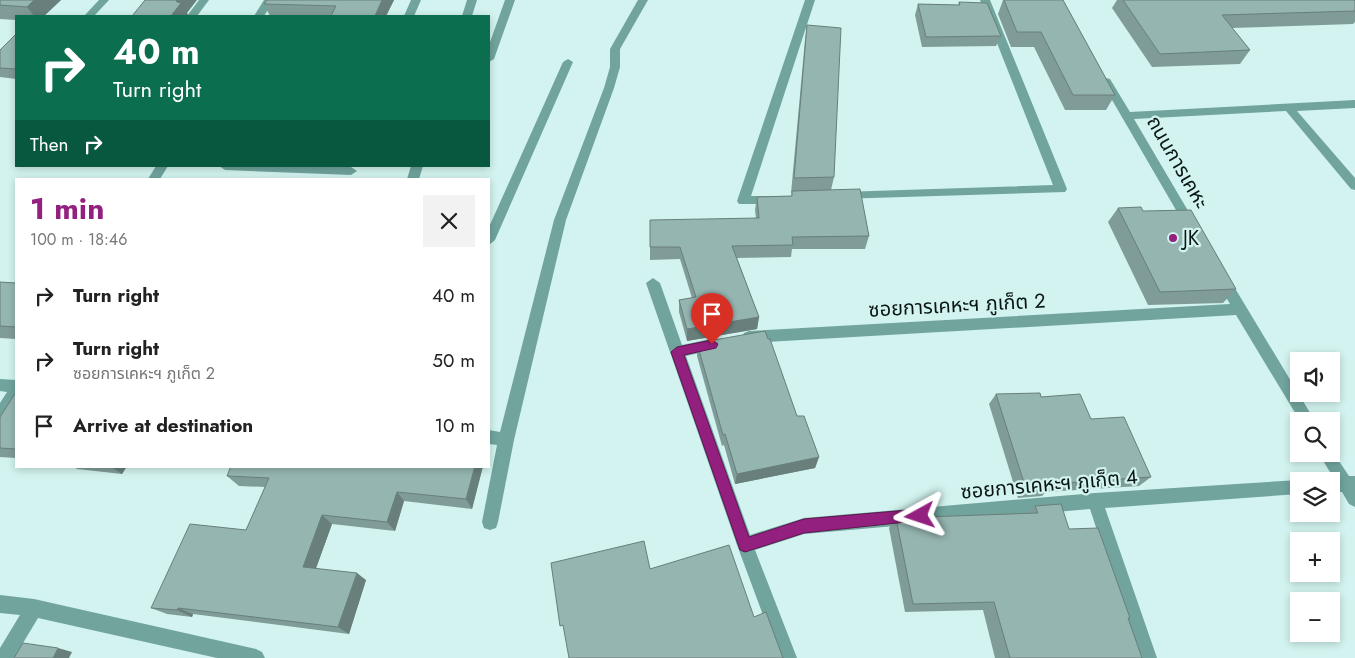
<!DOCTYPE html>
<meta charset="utf-8">
<style>
:root{--surface:#fff;--page:#f2f2f2;--text:#222;--muted:#767676;--accent:#93207e}
body{margin:0;font-family:Jost,"Noto Sans Thai",sans-serif;background:var(--page);color:var(--text);height:100vh;display:flex;flex-direction:column;font-size:19px;white-space:nowrap}
*{box-sizing:border-box;margin:0}
p{font-size:16px;color:var(--muted)}
.icon{flex:none;width:28px;height:28px;fill:none;stroke:currentColor;stroke-width:2;stroke-linecap:round;stroke-linejoin:round}
.map{position:relative;flex:1;overflow:hidden}
.details{position:absolute;left:15px;top:178px;width:475px;height:290px;display:flex;flex-direction:column;background:var(--surface);border-radius:0px;box-shadow:0 2px 8px #0003}
.details>*{flex:none}
.guide{position:absolute;left:15px;top:15px;width:475px;height:152px;border-radius:0px;box-shadow:0 2px 8px #0003;background:#0b6e4f;color:#fff;overflow:hidden}
.controls{position:absolute;left:1290px;top:352px;display:grid;gap:10px}
.controls a{display:grid;place-items:center;width:50px;height:50px;border-radius:0px;background:var(--surface);box-shadow:0 2px 8px #0003;font-size:25px}
.pin{position:absolute;display:grid;place-items:center;width:42px;height:42px;color:#fff;margin:-51px -21px;border-radius:50% 50% 50% 0;rotate:-45deg;box-shadow:0 0 5px #0007}
.pin .icon{rotate:45deg}
.me{position:absolute;width:55px;margin:-28px;rotate:265deg;stroke-linejoin:round;filter:drop-shadow(0 0 4px #0008)}
.turn{display:flex;align-items:center;gap:18px;height:105px;padding:0 15px;font-size:22px}
.turn .icon{width:65px;height:65px;stroke-width:2.5}
.turn b{display:block;font-size:35px;line-height:42px}
.then{display:flex;align-items:center;height:48px;padding:0 15px;background:#0003;gap:10px;font-size:19px}
.round{display:grid;place-items:center;flex:none;width:52px;height:52px;border-radius:0px;background:var(--page)}
.overview{display:flex;align-items:center;justify-content:space-between;height:85px;padding:0 15px}
h1{font-size:30px;font-weight:700;line-height:38px;color:var(--accent)}
ul{padding:0;list-style:none}
li{display:flex;align-items:center;gap:15px;height:65px;padding:0 15px}
li div{flex:1}
li b{display:block;font-size:19px}
li em{font-style:normal}
.map>svg:first-child{display:block}
.lines{fill:none;stroke-linecap:round;stroke-linejoin:round}
.minor{fill:#70a49d;fill-rule:evenodd}
.wall{fill:#809c98}
.shaded-wall{fill:#687f7c}
.building{fill:#95b5b1;stroke:#687f7c}
.route{fill:#93207e;stroke:#601552}
.poi-dot{fill:#93207e;stroke:#d2f3ef;stroke-width:2}
.labels{text-anchor:middle;stroke-width:4.5;stroke-linejoin:round;paint-order:stroke}
.street-label{font-size:20px;fill:#0a1615;stroke:#d2f3ef}
.poi-label{font-size:20px;fill:#0a1615;stroke:#d2f3ef;text-anchor:start}
</style>
<div class="map">
<svg width="1355" height="658" viewBox="0 0 1355 658">
<rect width="100%" height="100%" fill="#d2f3ef"/>
<g class="lines">
<path class="minor" d="M99 0H109L94 16H84Z
M199 0H209L197 16H187Z
M264 0H274L264 16H254Z
M411 0H421L414 16H404Z
M467 0H477L472 16H462Z
M505 0H515L494 59 489 62V45Z
M638 0H648L620 49V67L614 88 566 220 514 440 498 522 496 528 490 530 484 528 482 522 497 445 489 444V430L500 432 554 220 604 88 610 67V49Z
M805 0H815L751 196H773L779 200 773 204H739L737 201Z
M980 0H990L1067 189 1065 192 838 199 836 196 842 192 1053 185Z
M568 59 573 62 495 240 489 245V227L563 62Z
M1106 78 1110 79 1130 112 1355 100V108L1297 111 1355 178V190L1351 189 1286 111 1134 119 1197 226 1195 229H1187L1101 81Z
M156 166H168L160 179H148Z
M219 166H337L351 167 357 171 351 175 225 170Z
M411 166H423L419 179H407Z
M1222 274 1227 275 1315 421H1300L1236 315 749 343 744 341 742 337 744 333 749 331 1230 304 1215 279Z
M653 278 660 283 682 345 715 338 720 340 722 344 720 348 686 356 750 535 804 518 1095 493 1299 480 1303 481H1299V494L1105 508 1157 658H1139L1090 509 804 534 755 550 797 658H779L737 545 646 283Z
M0 379 16 380C16 395 17 415 0 422V403L7 392 0 391Z
M1331 449 1349 476H1355V507L1349 504 1342 492H1331V481H1325L1333 477 1319 454H1331Z
M0 595 34 599 256 649 262 652 265 658H217L38 618 14 658H0V648L20 615 0 613Z"/>
</g>
<path class="wall" d="M0 0H61L44 16H16V20L0 19Z
M394 0 386 16H270L264 4Z
M1003 0H1063L1115 95 1106 110H1065L1034 47H1011L998 14Z
M1117 0H1354L1355 1V22L1353 24 1232 28 1250 50 1240 64 1152 67 1112 8Z
M959 2 1001 36 996 46 922 47 915 15 918 4 958 5Z
M807 25 834 177 831 190 869 236 865 249H792L791 257 737 258 759 317 757 329 687 341 679 312V300L692 298 680 259 650 260V247L756 218 755 210 757 197 791 196 792 193H791L805 40Z
M16 35V79L0 77V50Z
M1118 208 1143 211 1236 289 1223 303 1148 305 1108 222Z
M0 282 16 283V339L0 338Z
M697 343 797 416 819 457 815 468 735 484 724 445 722 446 697 356Z
M16 392V458L0 457V417Z
M996 394 1041 397 1091 419 1151 477 1139 486 1046 492 1042 496 1018 498 989 404Z
M72 466H127L122 474 77 469Z
M483 466 472 509 404 501 395 531 332 524 316 568 366 580 349 634 193 614 192 617 167 614 151 608 246 530 265 487 239 486 227 476Z
M1035 506 1069 529 1130 618 1128 619 1142 658H995L983 610 905 612 889 528 896 518 1027 513Z"/>
<path class="shaded-wall" d="M34 0H61L44 16H34L27 7Z
M176 0H197L187 13 189 16H171Z
M382 0H394L386 16H375Z
M759 317 757 329 687 341V329Z
M819 457 815 468 735 484 737 474Z
M110 466H127L122 474Z
M475 466H483L472 509 466 499Z
M397 492 404 501 395 531 387 522Z
M322 515 332 524 314 574 303 567Z
M357 573 366 580 349 634 338 627Z
M178 608 193 614 192 617 177 610Z
M58 648 72 652 69 658H53Z"/>
<path class="building" d="M0 0H34L27 7 0 5Z
M145 0H176L177 2 181 3 171 16H132Z
M267 0H382L375 16H331L336 6 264 4Z
M1004 0H1063L1115 95H1073L1041 32H1017Z
M1123 0H1354L1355 1V11L1222 15 1250 50 1160 54Z
M959 2 987 3 1001 36 926 37 918 4 960 5Z
M807 25 841 28 834 177 794 178Z
M15 35H16V69L0 68V50Z
M860 189 869 236 792 237 793 245 732 246 759 317 687 329 679 300 696 297 680 247H650V220L759 218 757 197 792 196V191Z
M1141 207 1143 211 1191 210 1236 289 1160 292 1118 208Z
M0 282 16 283V327L0 326Z
M765 331 768 339H770L797 416H804L819 457 737 474 725 434 723 435 697 343Z
M16 392V449L0 448V417Z
M1040 393 1041 397 1080 394 1091 419 1124 417 1151 477 1050 484 1051 487 1026 489 996 394Z
M231 466H475L466 499 397 492 387 522 322 515 303 567 357 573 338 627 178 608 177 610 151 608 190 524 246 530 269 478 227 476Z
M1061 504 1069 529 1098 528 1130 618H1128L1142 658H1010L994 602 913 604 896 518 1038 513 1035 506Z
M644 541 650 569 729 545 754 617 766 612 783 658H569L563 625 560 626 551 563Z
M23 643 58 648 53 658H14Z"/>
<path class="route" d="M712 340 718 344 716 348 684 355 749 537 804 519 920 509 925 511 927 516 925 520 804 533 745 552 740 550 671 352 677 347Z"/>
<circle class="poi-dot" cx="1173" cy="238" r="5"/>
<g class="labels">
<g class="street-label">
<text transform="translate(1178 162) rotate(60)" y="7">ถนนการเคหะ</text>
<text transform="translate(957 305) rotate(-3)" y="7">ซอยการเคหะฯ ภูเก็ต 2</text>
<text transform="translate(1049 484) rotate(-5)" y="7">ซอยการเคหะฯ ภูเก็ต 4</text>
</g>
<g class="poi-label">
<text x="1183" y="245">JK</text>
</g>
</g>
</svg>
<div class="controls">
<a><svg class="icon" aria-label="sound" viewBox="0 0 24 24"><path d="M4 9h4l5-4v14l-5-4H4zM17 9q2 3 0 6"/></svg></a>
<a><svg class="icon" aria-label="search" viewBox="0 0 24 24"><circle cx="10" cy="10" r="6"/><path d="M15 15l6 6"/></svg></a>
<a><svg class="icon" aria-label="layers" viewBox="0 0 24 24"><path d="M12 4l9 5-9 5-9-5zM3 14l9 5 9-5"/></svg></a>
<a>+</a>
<a>−</a>
</div>
<div class="pin" style="left:712px;top:344px;background:#d93025"><svg class="icon" aria-label="arrive" viewBox="0 0 24 24"><path d="M6 21V4h12l-3 4 3 4H6"/></svg></div>
<svg class="me" style="left:920px;top:516px" viewBox="-20 -20 40 40"><path d="M0-17L14 15 0 8-14 15z" fill="#93207e" stroke="#fff" stroke-width="4"/></svg>
<div class="guide">
<div class="turn"><svg class="icon" aria-label="right" viewBox="0 0 24 24"><path d="M7 20v-9h11M14 6l5 5-5 5"/></svg><div><b>40 m</b>Turn right</div></div>
<div class="then">Then<svg class="icon" aria-label="right" viewBox="0 0 24 24"><path d="M7 20v-9h11M14 6l5 5-5 5"/></svg></div>
</div>
<section class="details">
<div class="overview"><div><h1>1 min</h1><p>100 m · 18:46</p></div><a class="round"><svg class="icon" aria-label="close" viewBox="0 0 24 24"><path d="M6 6l12 12M18 6L6 18"/></svg></a></div>
<ul>
<li><svg class="icon" aria-label="right" viewBox="0 0 24 24"><path d="M7 20v-9h11M14 6l5 5-5 5"/></svg><div><b>Turn right</b></div><em>40 m</em></li>
<li><svg class="icon" aria-label="right" viewBox="0 0 24 24"><path d="M7 20v-9h11M14 6l5 5-5 5"/></svg><div><b>Turn right</b><p>ซอยการเคหะฯ ภูเก็ต 2</p></div><em>50 m</em></li>
<li><svg class="icon" aria-label="arrive" viewBox="0 0 24 24"><path d="M6 21V4h12l-3 4 3 4H6"/></svg><div><b>Arrive at destination</b></div><em>10 m</em></li>
</ul>
</section>
</div>
